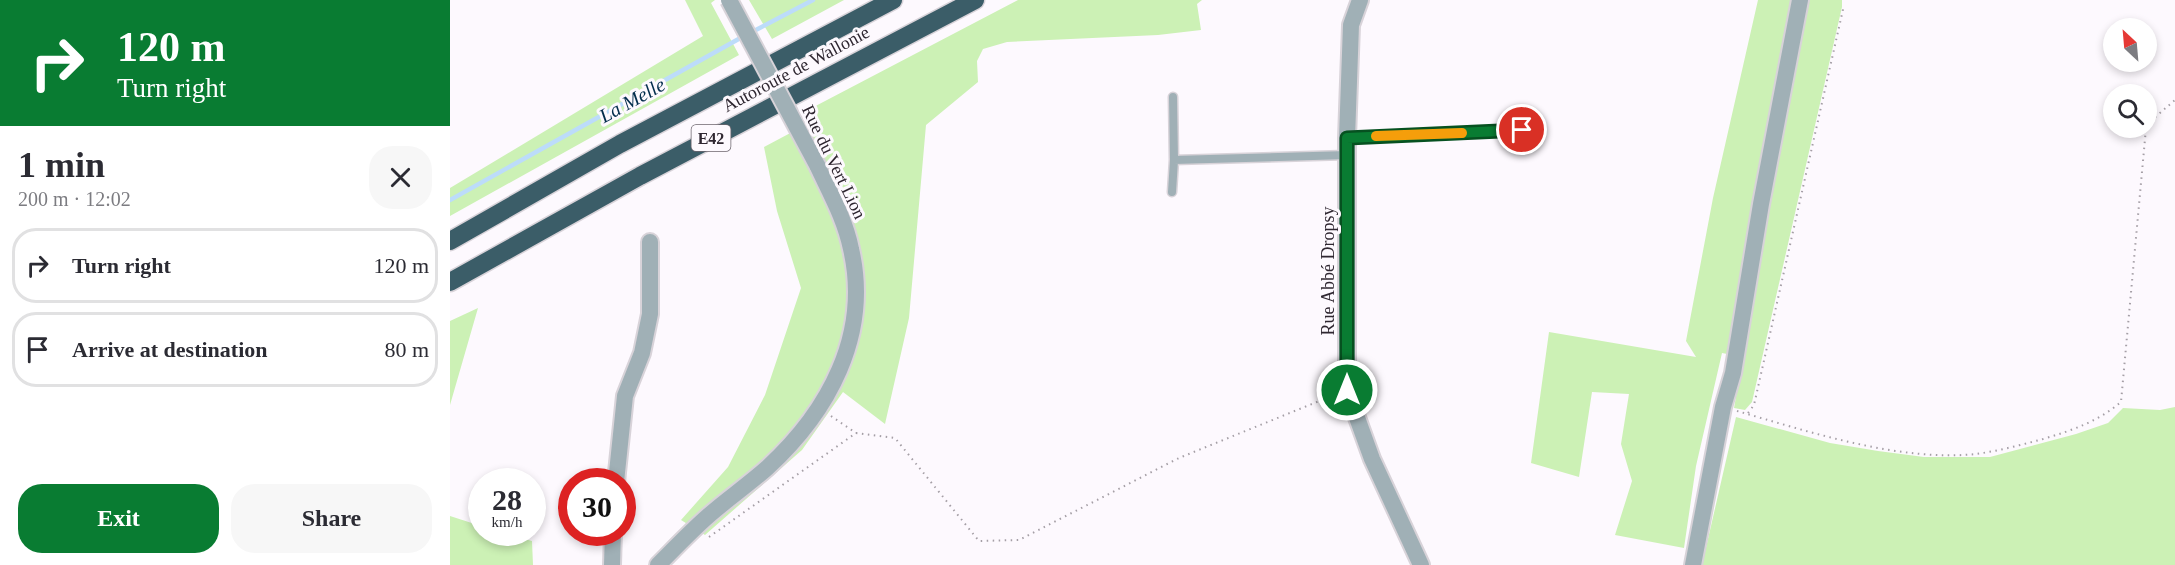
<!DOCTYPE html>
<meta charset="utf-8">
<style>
:root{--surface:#fff;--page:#f7f7f7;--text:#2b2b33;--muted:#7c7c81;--line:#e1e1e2;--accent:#097c32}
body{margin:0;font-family:"Times New Roman",serif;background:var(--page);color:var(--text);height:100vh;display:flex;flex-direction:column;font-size:22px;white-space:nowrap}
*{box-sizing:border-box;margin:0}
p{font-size:20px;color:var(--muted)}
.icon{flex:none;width:33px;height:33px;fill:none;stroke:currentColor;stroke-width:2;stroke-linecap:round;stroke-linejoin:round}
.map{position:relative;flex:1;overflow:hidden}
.details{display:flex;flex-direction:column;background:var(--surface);width:450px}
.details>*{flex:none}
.banner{background:#097c32;color:#fff;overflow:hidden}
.needle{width:39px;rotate:334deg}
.tools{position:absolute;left:1653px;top:18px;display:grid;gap:12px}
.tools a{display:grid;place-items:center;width:54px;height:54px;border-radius:50%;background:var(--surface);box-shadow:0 3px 9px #0003;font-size:30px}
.speed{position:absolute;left:18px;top:468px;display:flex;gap:12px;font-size:30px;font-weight:700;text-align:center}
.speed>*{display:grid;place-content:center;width:78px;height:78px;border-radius:50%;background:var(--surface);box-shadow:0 3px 9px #0003;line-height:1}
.speed small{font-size:15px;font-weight:400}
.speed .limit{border:9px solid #d22;background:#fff;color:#111}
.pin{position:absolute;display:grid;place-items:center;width:51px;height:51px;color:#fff;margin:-26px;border:3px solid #fff;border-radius:50%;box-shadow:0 2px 6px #0007}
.me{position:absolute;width:66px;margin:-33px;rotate:0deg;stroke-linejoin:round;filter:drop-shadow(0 0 4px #0008)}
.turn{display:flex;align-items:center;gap:21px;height:126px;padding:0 18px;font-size:27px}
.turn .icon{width:78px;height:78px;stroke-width:2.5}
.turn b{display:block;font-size:42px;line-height:51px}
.round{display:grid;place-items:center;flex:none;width:63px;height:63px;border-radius:24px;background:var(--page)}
.overview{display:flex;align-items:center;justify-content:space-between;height:102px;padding:0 18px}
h1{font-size:36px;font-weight:700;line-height:45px}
.cta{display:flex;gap:12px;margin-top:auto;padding:12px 18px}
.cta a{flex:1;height:69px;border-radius:24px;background:var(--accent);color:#fff;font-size:24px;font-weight:700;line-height:69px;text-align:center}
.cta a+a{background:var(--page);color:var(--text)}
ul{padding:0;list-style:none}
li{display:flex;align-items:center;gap:18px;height:75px;margin:0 12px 9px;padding:0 6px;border:3px solid var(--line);border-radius:24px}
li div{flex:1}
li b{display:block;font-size:22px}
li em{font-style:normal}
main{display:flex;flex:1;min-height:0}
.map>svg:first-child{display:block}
.green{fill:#ccf1b5}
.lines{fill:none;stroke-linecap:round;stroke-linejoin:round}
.stream{stroke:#bcdcfa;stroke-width:4.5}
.service-casing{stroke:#d8d3d9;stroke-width:11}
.minor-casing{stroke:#d8d3d9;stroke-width:20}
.tertiary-casing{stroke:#d8d3d9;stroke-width:20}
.motorway-casing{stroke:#d8d3d9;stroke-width:21}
.path{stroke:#a59fa6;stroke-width:2;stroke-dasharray:1.5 4.5;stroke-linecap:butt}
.service{stroke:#a0b0b6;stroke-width:8}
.minor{stroke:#a0b0b6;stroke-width:16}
.tertiary{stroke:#a0b0b6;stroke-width:16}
.motorway{stroke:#3b5d68;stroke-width:18}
.minor-bridge-casing{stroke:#d8d3d9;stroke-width:20;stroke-linecap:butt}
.minor-bridge{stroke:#a0b0b6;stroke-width:16}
.route-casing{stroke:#065120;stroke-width:15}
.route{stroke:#097c32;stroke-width:10}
.slow{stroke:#f59e0b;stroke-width:10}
.labels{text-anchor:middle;stroke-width:6;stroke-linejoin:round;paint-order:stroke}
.shield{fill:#fdf9fe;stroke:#6d666e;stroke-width:1.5}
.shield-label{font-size:16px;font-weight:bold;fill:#2f2731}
.street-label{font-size:18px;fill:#2f2731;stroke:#fdf9fe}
.water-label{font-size:20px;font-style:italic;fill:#022d4c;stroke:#fdf9fe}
</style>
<main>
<section class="details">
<div class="banner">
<div class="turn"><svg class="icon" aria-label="right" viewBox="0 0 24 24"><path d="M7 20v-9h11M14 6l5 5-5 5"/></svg><div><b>120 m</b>Turn right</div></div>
</div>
<div class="overview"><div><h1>1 min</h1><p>200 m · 12:02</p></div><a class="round"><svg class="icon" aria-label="close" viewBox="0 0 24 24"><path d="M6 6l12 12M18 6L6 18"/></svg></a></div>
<ul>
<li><svg class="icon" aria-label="right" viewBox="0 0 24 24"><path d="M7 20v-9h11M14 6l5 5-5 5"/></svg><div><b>Turn right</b></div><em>120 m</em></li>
<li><svg class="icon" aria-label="arrive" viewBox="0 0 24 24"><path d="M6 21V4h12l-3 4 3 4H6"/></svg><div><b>Arrive at destination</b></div><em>80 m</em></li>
</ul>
<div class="cta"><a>Exit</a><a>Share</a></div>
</section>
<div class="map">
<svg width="1725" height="565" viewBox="0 0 1725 565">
<rect width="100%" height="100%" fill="#fdf9fe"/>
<path class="green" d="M235 0H265L261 3 289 55 0 216V188L253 36Z
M299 0H394L322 39Z
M568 0H752L747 4 751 30 708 35 557 42 533 49 527 61 528 82 476 125 459 318 435 424 393 392 352 450 255 535 231 520 278 467 315 395 351 288 327 211 314 147 361 122 356 111Z
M1308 0H1392V7L1302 402 1295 410 1284 408 1293 357 1272 353 1246 466 1234 548 1165 535 1182 481 1171 444 1179 394 1142 392 1129 477 1081 463 1099 332 1246 357 1236 341 1263 198Z
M28 308 0 405V321Z
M1725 407V565H1252L1286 417 1380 443 1428 451 1474 457H1540L1626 434 1658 423 1673 408 1710 410Z
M0 516 31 526 32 532 54 533 82 541 83 565H0Z"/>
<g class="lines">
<path class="stream" d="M302 32 363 0
M0 200 294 36"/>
<g class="service-casing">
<path id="service" d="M723 97 724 160 897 155
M897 138 1072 130
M722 192 724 160"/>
</g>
<g class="minor-casing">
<path id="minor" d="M910 0 901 25 897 138V390L922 459 971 565
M166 482 175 396 192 353 200 314V242
M162 565 163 532
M208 565C224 549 240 532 257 517 276 500 298 485 317 468 378 412 421 335 401 249 395 219 380 193 367 165"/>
</g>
<g class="tertiary-casing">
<path id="tertiary" d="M1243 565 1273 407 1283 373 1311 204 1350 0"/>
</g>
<g class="motorway-casing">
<path id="motorway" d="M0 241 170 144 443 0
M0 282 190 176 525 0"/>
</g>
<path class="path" d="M1696 125 1725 100
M1287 411C1360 432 1450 462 1526 454 1548 451 1571 445 1593 439 1623 430 1647 422 1671 402L1696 128
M1298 413 1304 405 1394 5
M381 416 406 433
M259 537 406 433 445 438 529 541 569 540 729 458 884 395"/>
<use href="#service" class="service"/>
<use href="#minor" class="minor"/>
<use href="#tertiary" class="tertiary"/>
<use href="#motorway" class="motorway"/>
<g class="minor-bridge-casing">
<path id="minor-bridge" d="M279 0 367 165"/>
</g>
<use href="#minor-bridge" class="minor-bridge"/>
</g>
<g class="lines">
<g class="route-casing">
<path id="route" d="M897 390V138L1072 130"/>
</g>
<use href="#route" class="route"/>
<path class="slow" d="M926 136 1012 133"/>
</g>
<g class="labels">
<rect class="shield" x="241.5" y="125" width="39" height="26" rx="4.5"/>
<g class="shield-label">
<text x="261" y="144">E42</text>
</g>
<g class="street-label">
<text transform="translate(346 69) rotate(-28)" y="6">Autoroute de Wallonie</text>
<text transform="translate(384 162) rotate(64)" y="6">Rue du Vert Lion</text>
<text transform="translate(878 271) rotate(-90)" y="6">Rue Abbé Dropsy</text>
</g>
<g class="water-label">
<text transform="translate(182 100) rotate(-29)" y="7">La Melle</text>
</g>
</g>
</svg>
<div class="tools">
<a><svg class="needle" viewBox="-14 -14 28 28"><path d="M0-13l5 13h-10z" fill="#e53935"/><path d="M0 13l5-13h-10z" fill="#7c7c81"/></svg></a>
<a><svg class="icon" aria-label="search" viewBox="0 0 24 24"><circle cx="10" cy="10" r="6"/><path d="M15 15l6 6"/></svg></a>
</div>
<div class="speed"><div>28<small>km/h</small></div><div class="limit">30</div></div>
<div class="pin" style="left:1072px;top:130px;background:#d93025"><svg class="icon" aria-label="arrive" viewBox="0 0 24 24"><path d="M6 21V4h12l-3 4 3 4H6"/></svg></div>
<svg class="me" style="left:897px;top:390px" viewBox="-20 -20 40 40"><circle r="17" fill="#097c32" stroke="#fff" stroke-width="3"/><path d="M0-11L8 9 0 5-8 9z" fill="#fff"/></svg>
</div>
</main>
